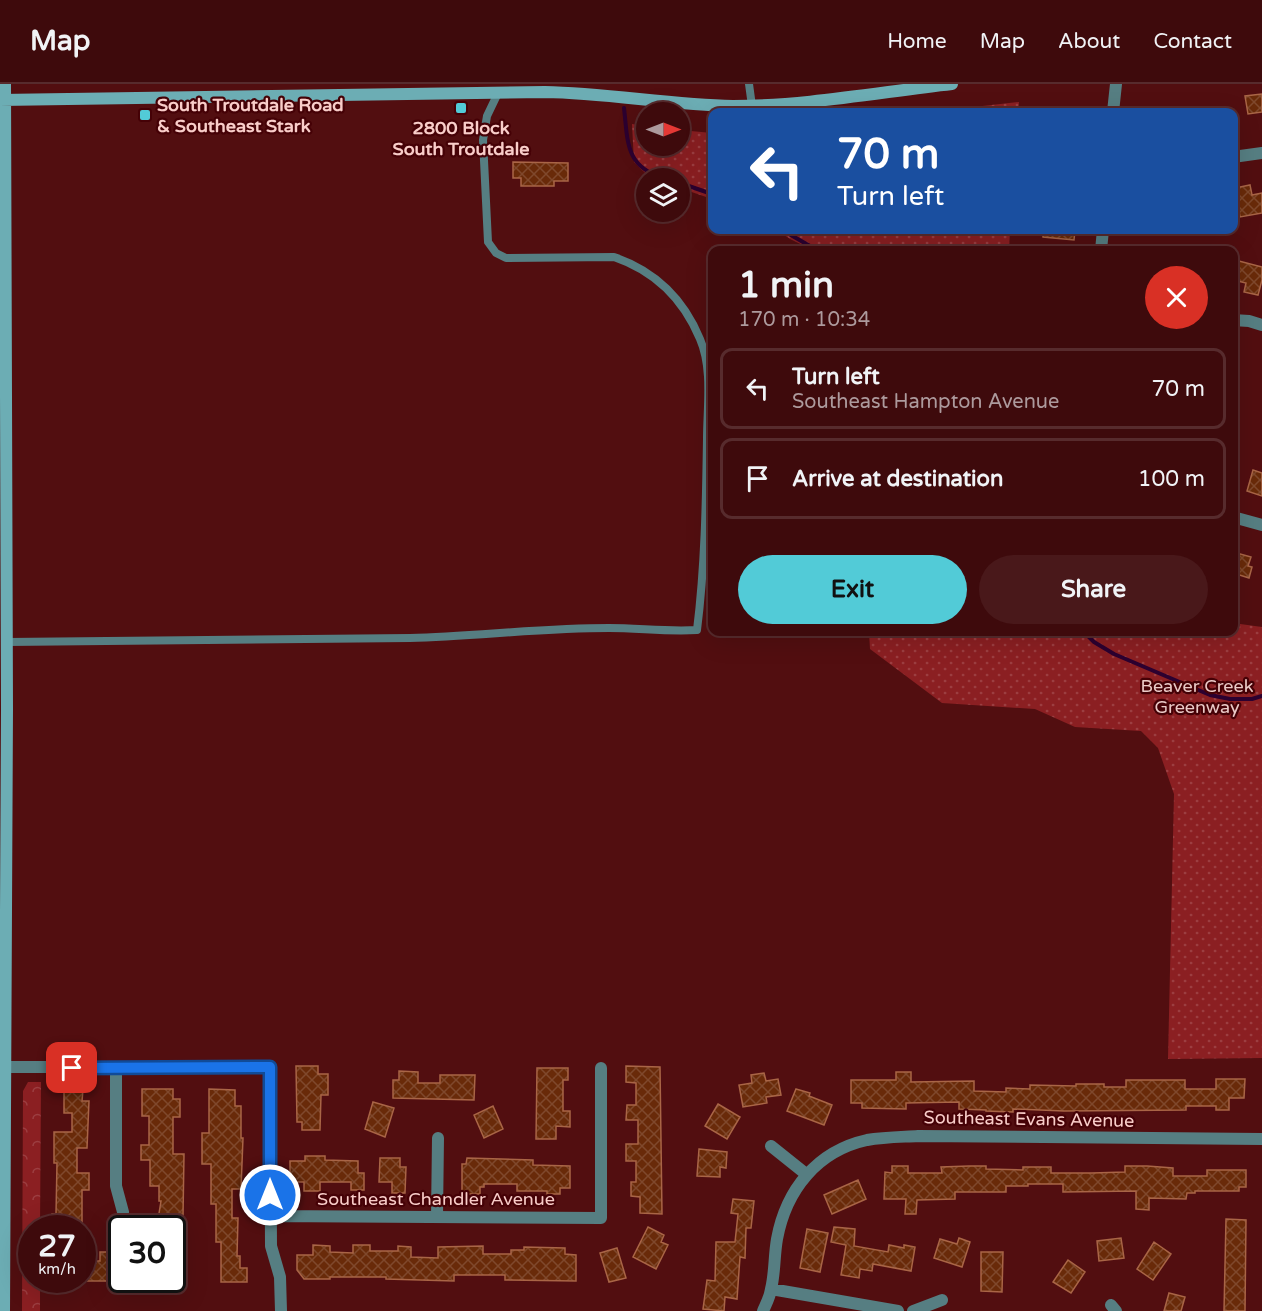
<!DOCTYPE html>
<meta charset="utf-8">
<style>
:root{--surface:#3e0a0c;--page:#49181a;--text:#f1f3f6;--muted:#ad9a9d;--line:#572b2d;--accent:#52cbd7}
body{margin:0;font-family:"Varela Round",sans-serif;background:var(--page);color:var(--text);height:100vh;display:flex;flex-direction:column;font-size:22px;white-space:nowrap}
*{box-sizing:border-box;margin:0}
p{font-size:20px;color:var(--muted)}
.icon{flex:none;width:33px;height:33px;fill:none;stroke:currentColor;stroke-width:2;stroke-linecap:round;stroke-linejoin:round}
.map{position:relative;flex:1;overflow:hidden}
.details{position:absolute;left:708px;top:162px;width:530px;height:390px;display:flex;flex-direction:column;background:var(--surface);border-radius:12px;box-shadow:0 6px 24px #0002,0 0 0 2px var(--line)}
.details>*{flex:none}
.hud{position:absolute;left:708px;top:24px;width:530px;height:126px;border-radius:12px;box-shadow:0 6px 24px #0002,0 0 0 2px var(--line);background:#1a4fa0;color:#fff;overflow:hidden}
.needle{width:39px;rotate:90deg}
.controls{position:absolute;left:636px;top:18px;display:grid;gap:12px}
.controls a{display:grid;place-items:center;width:54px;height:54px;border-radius:50%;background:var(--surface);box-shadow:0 6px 24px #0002,0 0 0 2px var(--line);font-size:30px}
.speed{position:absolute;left:18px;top:1131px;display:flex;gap:12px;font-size:30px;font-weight:700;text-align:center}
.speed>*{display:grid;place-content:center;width:78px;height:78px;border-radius:50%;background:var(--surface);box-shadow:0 6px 24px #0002,0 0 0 2px var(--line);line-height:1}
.speed small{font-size:15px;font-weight:400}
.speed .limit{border:3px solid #111;border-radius:9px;background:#fff;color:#111}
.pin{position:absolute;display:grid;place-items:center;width:51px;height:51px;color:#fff;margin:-26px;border-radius:12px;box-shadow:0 3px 9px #0006}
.me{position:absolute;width:66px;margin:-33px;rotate:0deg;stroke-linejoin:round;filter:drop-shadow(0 0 4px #0008)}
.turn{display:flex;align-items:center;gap:21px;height:126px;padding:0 30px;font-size:27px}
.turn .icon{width:78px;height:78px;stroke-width:2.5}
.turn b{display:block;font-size:42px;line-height:51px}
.round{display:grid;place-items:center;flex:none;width:63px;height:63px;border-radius:32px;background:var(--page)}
.head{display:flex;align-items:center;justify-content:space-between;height:102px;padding:0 30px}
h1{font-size:36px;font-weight:700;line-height:45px}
.primary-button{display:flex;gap:12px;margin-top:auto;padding:12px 30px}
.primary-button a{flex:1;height:69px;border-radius:36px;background:var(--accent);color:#111;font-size:24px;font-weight:700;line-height:69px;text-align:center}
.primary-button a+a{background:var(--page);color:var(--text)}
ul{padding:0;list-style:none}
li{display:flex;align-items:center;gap:18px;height:81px;margin:0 12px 9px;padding:0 18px;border:3px solid var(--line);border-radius:12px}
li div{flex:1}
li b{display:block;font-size:22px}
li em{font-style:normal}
header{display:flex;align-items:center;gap:36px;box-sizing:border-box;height:84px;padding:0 30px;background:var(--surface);border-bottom:2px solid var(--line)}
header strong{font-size:28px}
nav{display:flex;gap:33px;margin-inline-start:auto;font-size:21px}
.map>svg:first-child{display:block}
.forest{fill:url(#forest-crowns)}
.park{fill:url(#park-dots)}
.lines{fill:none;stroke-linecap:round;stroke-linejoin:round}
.stream{stroke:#2c0130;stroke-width:4}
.building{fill:url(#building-cross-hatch);stroke:#a96546;stroke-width:1.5}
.lane{stroke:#567e82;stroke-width:8}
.street{stroke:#567e82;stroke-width:12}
.secondary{stroke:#6cadb4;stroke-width:12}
.route-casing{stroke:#114b97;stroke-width:15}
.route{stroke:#1a73e8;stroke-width:10}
.poi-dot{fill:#52cbd7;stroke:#450106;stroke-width:2}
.labels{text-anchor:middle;stroke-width:4.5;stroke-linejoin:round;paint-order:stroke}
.poi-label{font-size:18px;font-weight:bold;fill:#f9cdc9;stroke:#450106;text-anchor:start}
.park-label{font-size:18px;fill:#ebcac7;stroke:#450106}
.street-label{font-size:18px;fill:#f9cdc9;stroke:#450106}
</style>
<header>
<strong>Map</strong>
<nav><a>Home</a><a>Map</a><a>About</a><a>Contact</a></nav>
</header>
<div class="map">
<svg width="1262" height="1227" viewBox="0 0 1262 1227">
<defs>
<pattern id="forest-crowns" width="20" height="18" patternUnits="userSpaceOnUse" patternTransform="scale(1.5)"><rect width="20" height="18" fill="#8b1f22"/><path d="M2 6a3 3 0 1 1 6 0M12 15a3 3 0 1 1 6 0" fill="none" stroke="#9c3e41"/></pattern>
<pattern id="park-dots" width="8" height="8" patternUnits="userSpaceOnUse" patternTransform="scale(1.5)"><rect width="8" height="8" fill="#8b1f22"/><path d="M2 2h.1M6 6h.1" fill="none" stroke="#9c3e41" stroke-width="1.8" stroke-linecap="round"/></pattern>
<pattern id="building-cross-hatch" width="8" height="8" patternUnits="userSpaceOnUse" patternTransform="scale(1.5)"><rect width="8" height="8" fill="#692a09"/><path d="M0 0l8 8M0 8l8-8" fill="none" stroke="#7f482c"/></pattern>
</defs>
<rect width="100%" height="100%" fill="#520e10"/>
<path class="forest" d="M28 998H41L40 1144H32V1196H40V1227H22L23 1007Z"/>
<path class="park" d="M1019 18 1018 28H929Z
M632 40 646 42V62H680V46L712 49V115L680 104V94C652 94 653 98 634 78Z
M777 146H1010L1009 166H813L790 155Z
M1233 539 1262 543V974L1168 975 1174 710 1158 664 1141 647 1075 643 1035 625 942 619 870 565 869 548H1233Z"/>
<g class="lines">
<path class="stream" d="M624 24C628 58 625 82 663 94
M680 99 712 110
M782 146 817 166
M936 548 945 550 965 548
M1084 548 1094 558 1114 570 1210 611 1230 615H1252L1262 612"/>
</g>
<path class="building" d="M1262 10V28L1248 30 1245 12Z
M513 78 568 79V97H554V102H521V94H513Z
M1250 101 1252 111 1262 109V129L1240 133 1235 104Z
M1043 146H1075L1074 156 1043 153Z
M1235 176 1262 183V196L1258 211 1244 208 1246 199 1233 196Z
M1253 386 1262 389V412L1247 407Z
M1233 468 1251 473 1248 482 1252 483 1249 494 1233 489Z
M296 982H318V990H328V1011H321L320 1046H302V1038H297Z
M626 982 660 983 662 1130 640 1129V1113L631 1112V1098H636V1077H626V1060H638V1036H626L627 1021H636V999L626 998Z
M537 984H568V996H563V1027H570V1043L556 1042V1055H536Z
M399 987 418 988V999H440V991H475L474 1016 393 1014V996H399Z
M896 988H911V998L974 997V1007L1006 1008V1004L1030 1005V1001L1076 1002V1000H1104V1003H1126V996H1185V1005H1216V995H1245L1244 1014H1229V1026H1216V1022H1186V1026L1064 1027 1013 1025V1028L986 1027V1026L959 1025V1018L906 1019V1025L862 1024V1019H851V996H896Z
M764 989 766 997 778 995 781 1011 766 1013 767 1019 743 1023 739 1001 752 999 751 991Z
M142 1005H173V1015H180V1033H173V1070H184L183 1132 181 1144H163L157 1142 161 1117H159V1102H150V1076H141V1061H149V1032H142Z
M209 1005 235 1006V1022H241V1054H243L241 1105H232V1134H238L237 1172H240V1184H247V1198H221V1158H216V1120H211V1080H202V1049H209Z
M796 1005 810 1009 809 1012 832 1021 824 1041 787 1027Z
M64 1006H83L82 1017H89L87 1064H77V1089H89V1106H82V1144H51L52 1130H56L57 1079H54V1048H72V1029H64Z
M373 1018 394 1024 385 1053 365 1045Z
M718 1020 740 1033 727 1055 705 1042Z
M493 1022 503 1045 484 1054 474 1031Z
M699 1065 727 1068 726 1084 720 1083V1093L697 1092Z
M305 1072H325V1076L358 1077V1089H364V1106H351V1098H320V1107H304V1098H290V1077H305Z
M380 1074H400V1083H406L405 1109H392V1098H379Z
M467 1074 533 1076V1081L570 1082V1104H560V1110H547V1107H517V1100H484V1103H480V1110H462V1080H466Z
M892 1082H908V1089H942L941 1083 969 1082H986V1085L1023 1086V1083H1051V1089H1092L1125 1088V1082H1147L1173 1084V1092H1207V1086H1246V1103H1239V1107H1195V1109H1187L1186 1115 1149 1114V1126L1136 1125V1107L1063 1108V1100H1028V1102H1006V1108H955V1115L917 1116 916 1130H905L906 1115H884L885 1088 892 1089Z
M858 1096 866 1115 832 1130 824 1111Z
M733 1115 754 1117 751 1144H746L745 1174 740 1173 737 1215 725 1213 724 1227 703 1225 707 1196 715 1197 716 1158H735L738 1130 731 1129Z
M1226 1135 1246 1136 1245 1227H1224Z
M648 1143 664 1151 661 1158 668 1161 656 1185 633 1173Z
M834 1143 855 1145 854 1162 888 1168 889 1161 904 1164V1161L915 1163 911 1187 873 1180 872 1187 860 1185 859 1194 841 1191 846 1161 831 1158Z
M807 1145 828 1149 820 1188 800 1184Z
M959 1154 970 1158 962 1183 934 1174 940 1155 957 1160Z
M1121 1154 1124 1174 1099 1177 1097 1157Z
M1154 1158 1171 1170 1153 1196 1137 1185Z
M313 1161 330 1162V1168L353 1169V1161H370V1167H398V1162L411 1163V1173L438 1174V1163L483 1162V1170H511V1166H524V1163L565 1164V1170L576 1171V1197L505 1196V1191H454V1197L386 1195V1193H330V1195H304L297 1186V1171H313Z
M617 1164 626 1194 609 1198 600 1169Z
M100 1168H115V1197H82V1179H96V1177H100Z
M981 1168H1003L1002 1208 981 1207Z
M1068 1176 1085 1188 1071 1209 1053 1198Z
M1169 1209 1185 1213 1181 1227H1164Z"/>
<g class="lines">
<path class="lane" d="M749 0 752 22
M7 558 410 554C477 552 543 544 609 544 639 544 668 548 697 546 705 482 706 419 707 355 707 323 713 285 700 255 683 214 655 187 614 173L506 174 496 169 488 158 483 56 487 32 498 9"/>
<path class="street" d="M1113 28 1116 0
M1233 73 1262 69
M1101 166 1103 146
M1233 236 1249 237 1262 241
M1233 433 1262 441
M0 983H270L271 1162 280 1193 281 1227
M116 984V1102L123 1128
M771 1062 806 1090
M270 1132 601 1134V984
M437 1132 438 1054
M771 1205 898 1227
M1111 1221 1116 1227
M763 1227C766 1220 770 1213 771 1205 775 1189 774 1172 777 1155 786 1106 817 1067 867 1056 884 1053 901 1053 918 1052L1262 1055
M913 1227 942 1216"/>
<path class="secondary" d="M0 16 545 8C608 9 670 21 733 22 805 22 880 8 952 0
M4 1227 7 625 5 0"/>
</g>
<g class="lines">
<g class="route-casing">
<path id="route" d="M72 984 270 983V1111"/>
</g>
<use href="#route" class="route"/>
</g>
<g class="poi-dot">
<rect x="455" y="18" width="12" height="12" rx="3"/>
<rect x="139" y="25" width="12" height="12" rx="3"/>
</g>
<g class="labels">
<g class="poi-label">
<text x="157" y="27">South Troutdale Road<tspan x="157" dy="21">&amp; Southeast Stark</tspan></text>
<text x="461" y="50" text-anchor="middle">2800 Block<tspan x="461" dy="21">South Troutdale</tspan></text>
</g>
<g class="park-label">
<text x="1197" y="608">Beaver Creek<tspan x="1197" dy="21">Greenway</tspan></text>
</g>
<g class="street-label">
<text transform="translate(1029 1035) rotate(1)" y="6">Southeast Evans Avenue</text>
<text x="436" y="1121">Southeast Chandler Avenue</text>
</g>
</g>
</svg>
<div class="controls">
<a><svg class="needle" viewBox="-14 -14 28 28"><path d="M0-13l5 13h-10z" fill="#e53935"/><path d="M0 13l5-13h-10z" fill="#ad9a9d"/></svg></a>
<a><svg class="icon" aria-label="layers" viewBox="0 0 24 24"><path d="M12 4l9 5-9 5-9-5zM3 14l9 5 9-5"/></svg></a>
</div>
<div class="speed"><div>27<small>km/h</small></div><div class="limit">30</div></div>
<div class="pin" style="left:72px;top:984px;background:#d93025"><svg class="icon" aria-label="arrive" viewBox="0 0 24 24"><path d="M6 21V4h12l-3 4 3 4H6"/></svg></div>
<svg class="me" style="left:270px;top:1111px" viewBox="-20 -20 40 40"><circle r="17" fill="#1a73e8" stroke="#fff" stroke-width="3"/><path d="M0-11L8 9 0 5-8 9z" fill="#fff"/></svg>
<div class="hud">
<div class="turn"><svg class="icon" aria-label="left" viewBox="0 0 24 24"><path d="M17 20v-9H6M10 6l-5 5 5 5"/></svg><div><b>70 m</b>Turn left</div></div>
</div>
<section class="details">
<div class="head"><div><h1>1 min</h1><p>170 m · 10:34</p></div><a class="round" style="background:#d93025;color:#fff"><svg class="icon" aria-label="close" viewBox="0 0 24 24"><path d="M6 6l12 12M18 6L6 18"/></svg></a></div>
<ul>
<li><svg class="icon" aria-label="left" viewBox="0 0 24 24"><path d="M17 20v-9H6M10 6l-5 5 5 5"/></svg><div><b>Turn left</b><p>Southeast Hampton Avenue</p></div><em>70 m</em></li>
<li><svg class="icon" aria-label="arrive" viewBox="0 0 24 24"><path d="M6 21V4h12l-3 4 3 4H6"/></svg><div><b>Arrive at destination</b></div><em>100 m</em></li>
</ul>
<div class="primary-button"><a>Exit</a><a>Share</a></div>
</section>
</div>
